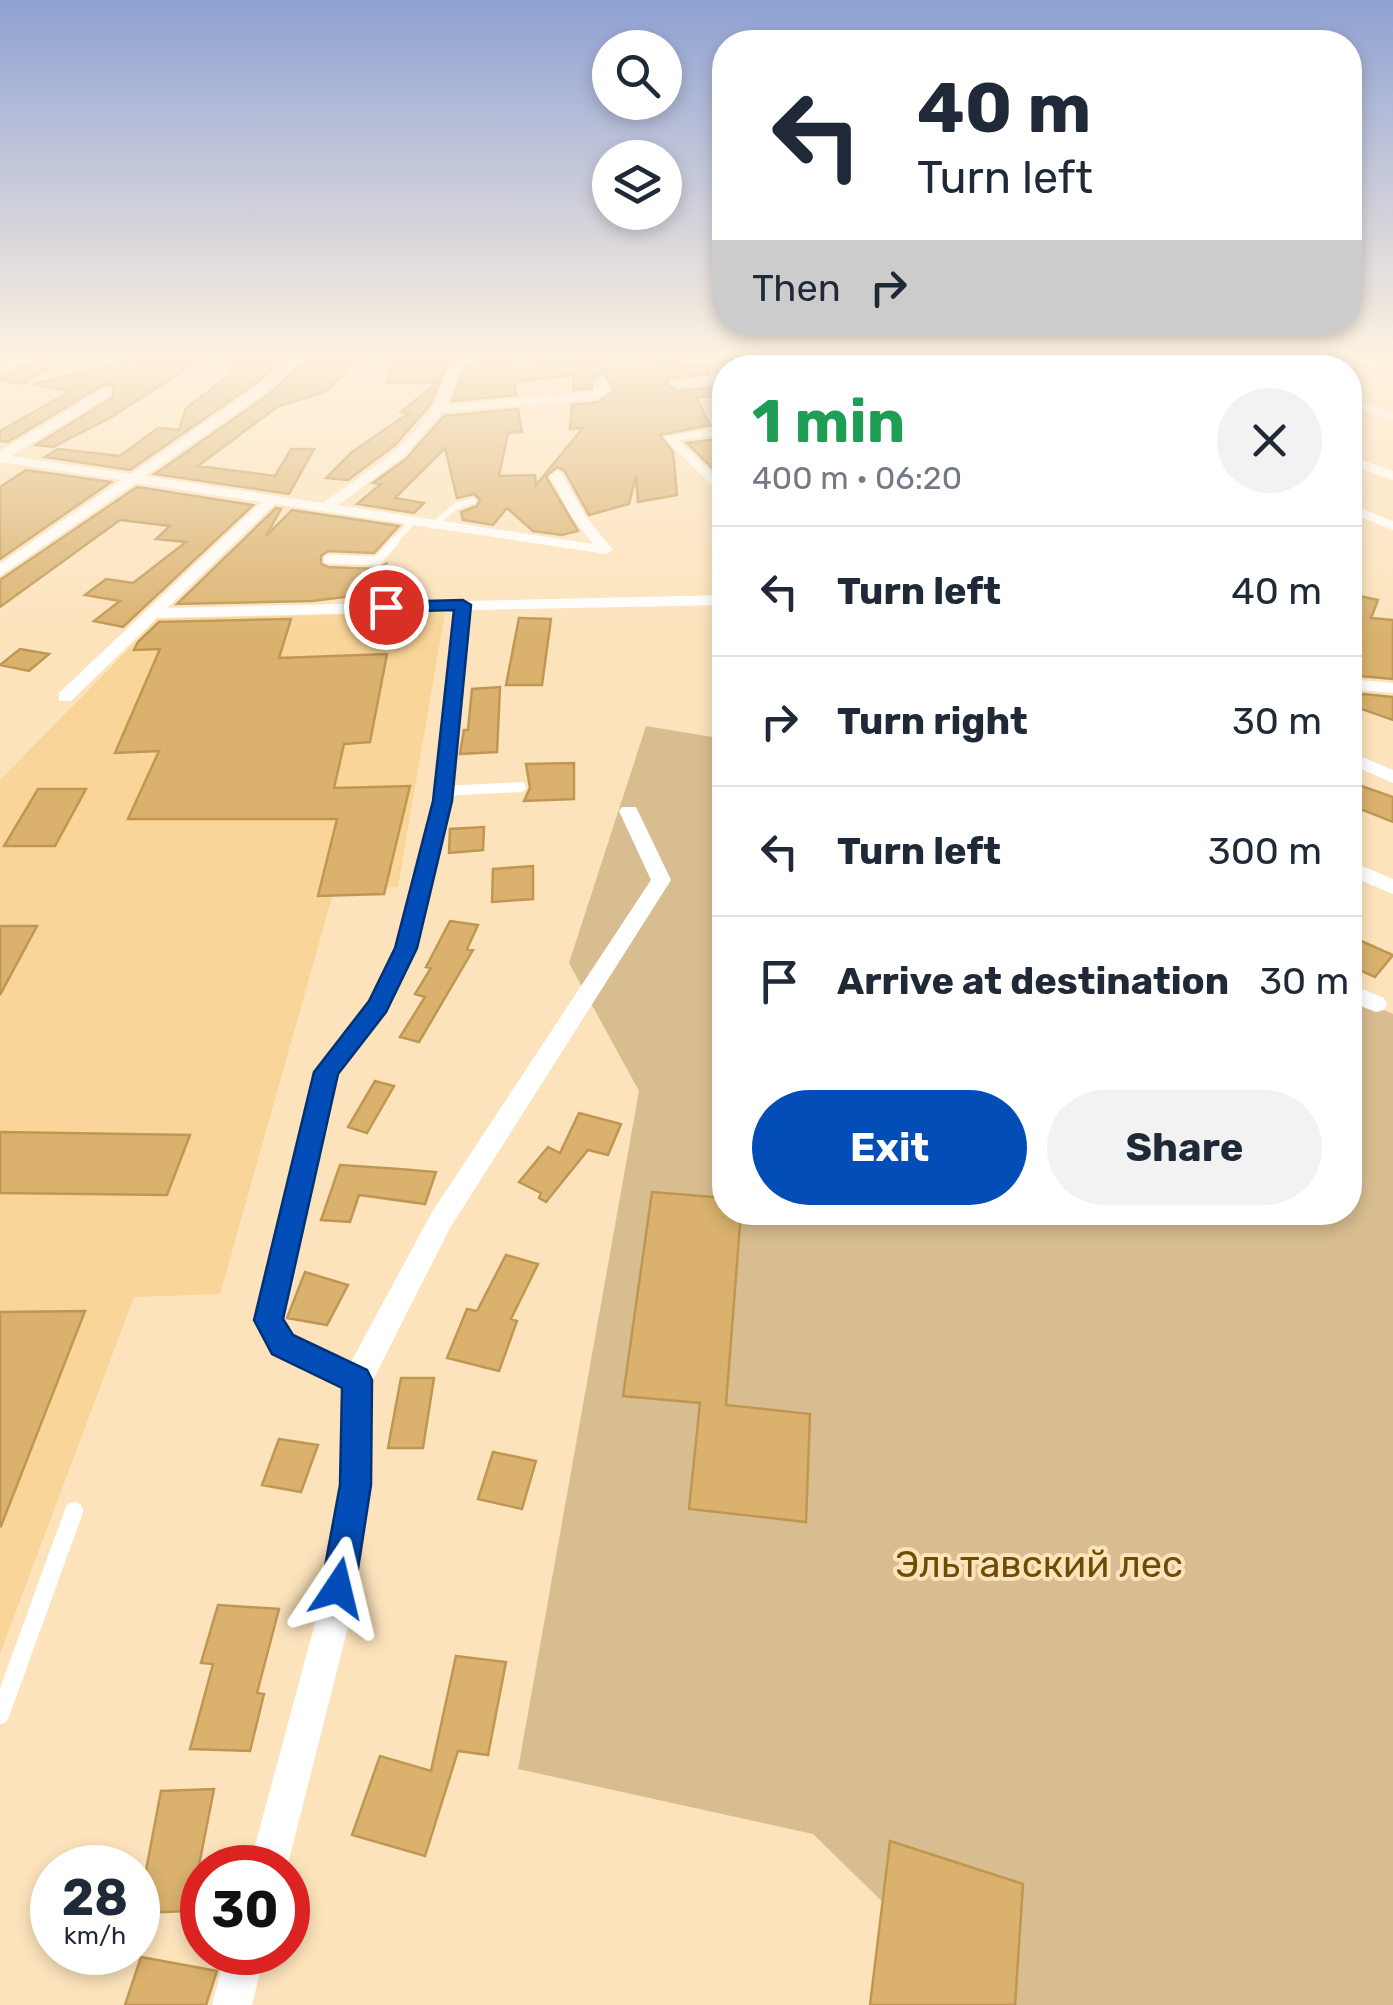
<!DOCTYPE html>
<meta charset="utf-8">
<style>
:root{--surface:#fff;--page:#f2f2f3;--text:#1f2937;--muted:#747a83;--line:#e0e1e3;--accent:#024db7}
body{margin:0;font-family:Rubik,sans-serif;background:var(--page);color:var(--text);height:100vh;display:flex;flex-direction:column;font-size:38px;white-space:nowrap}
*{box-sizing:border-box;margin:0}
p{font-size:32px;color:var(--muted)}
.icon{flex:none;width:55px;height:55px;fill:none;stroke:currentColor;stroke-width:2;stroke-linecap:round;stroke-linejoin:round}
.map{position:relative;flex:1;overflow:hidden}
.side{position:absolute;left:712px;top:355px;width:650px;height:870px;display:flex;flex-direction:column;background:var(--surface);border-radius:40px;box-shadow:0 5px 15px #0003}
.side>*{flex:none}
.top-card{position:absolute;left:712px;top:30px;width:650px;height:305px;border-radius:40px;box-shadow:0 5px 15px #0003;background:#fff;color:var(--text);overflow:hidden}
.fabs{position:absolute;left:592px;top:30px;display:grid;gap:20px}
.fabs a{display:grid;place-items:center;width:90px;height:90px;border-radius:50%;background:var(--surface);box-shadow:0 5px 15px #0003;font-size:50px}
.speed{position:absolute;left:30px;top:1845px;display:flex;gap:20px;font-size:50px;font-weight:700;text-align:center}
.speed>*{display:grid;place-content:center;width:130px;height:130px;border-radius:50%;background:var(--surface);box-shadow:0 5px 15px #0003;line-height:1}
.speed small{font-size:25px;font-weight:400}
.speed .limit{border:15px solid #d22;background:#fff;color:#111}
.pin{position:absolute;display:grid;place-items:center;width:85px;height:85px;color:#fff;margin:-42px;border:5px solid #fff;border-radius:50%;box-shadow:0 2px 10px #0007}
.me{position:absolute;width:110px;margin:-55px;rotate:10deg;stroke-linejoin:round;filter:drop-shadow(0 0 8px #0008)}
.turn{display:flex;align-items:center;gap:35px;height:210px;padding:0 40px;font-size:45px}
.turn .icon{width:130px;height:130px;stroke-width:2.5}
.turn b{display:block;font-size:70px;line-height:85px}
.then{display:flex;align-items:center;height:95px;padding:0 40px;background:#0003;gap:20px;font-size:38px}
.round{display:grid;place-items:center;flex:none;width:105px;height:105px;border-radius:52px;background:var(--page)}
.head{display:flex;align-items:center;justify-content:space-between;height:170px;padding:0 40px}
h1{font-size:60px;font-weight:700;line-height:75px;color:#1e9e55}
.primary-button{display:flex;gap:20px;margin-top:auto;padding:20px 40px}
.primary-button a{flex:1;height:115px;border-radius:60px;background:var(--accent);color:#fff;font-size:40px;font-weight:700;line-height:115px;text-align:center}
.primary-button a+a{background:var(--page);color:var(--text)}
ul{padding:0;list-style:none}
li{display:flex;align-items:center;gap:30px;height:130px;padding:0 40px;border-top:2px solid var(--line)}
li div{flex:1}
li b{display:block;font-size:38px}
li em{font-style:normal}
.map>svg:first-child{display:block}
.built{fill:#fad599}
.green{fill:#d8bd90}
.building{fill:#dab26e;stroke:#bf9753;stroke-width:2.5}
.lines{fill:none;stroke-linecap:round;stroke-linejoin:round}
.service-far3{stroke:#fff;stroke-width:6}
.service-far2{stroke:#fff;stroke-width:9}
.service-far1{stroke:#fff;stroke-width:10}
.service{stroke:#fff;stroke-width:18}
.minor{fill:#fff;fill-rule:evenodd}
.route{fill:#024db7;stroke:#013277;stroke-width:2.5}
.labels{text-anchor:middle;stroke-width:8;stroke-linejoin:round;paint-order:stroke}
.near-park-label{font-size:38px;fill:#6d4d03;stroke:#fce3bb}
</style>
<div class="map">
<svg width="1393" height="2005" viewBox="0 0 1393 2005">
<rect width="100%" height="100%" fill="#fce3bb"/>
<path class="built" d="M445 612 398 887 334 890 220 1294 134 1297 0 1654V780L158 619Z"/>
<path class="green" d="M646 726 725 739V1212H1350V994L1393 1014V2005H988L813 1834 518 1769 639 1091 569 963Z"/>
<path class="building" d="M154 355H208L110 418 53 447 36 445 113 397 114 386 105 384 8 442 0 441V431L71 391 33 384Z
M223 355H288L256 383 130 470 45 457 58 449 120 456 158 428 179 430 186 408 234 372Z
M311 355H362L327 391 277 407 198 466 275 476 291 449H314L289 494 155 474 268 395Z
M395 355H462L449 361 430 405 395 445 348 480 326 478 352 452 409 413 401 412 437 382 386 383Z
M489 355H511L512 362 595 355 603 369 656 368 650 358 675 356 682 367 706 365 709 374 669 379 666 384 676 391 714 388 718 396 696 397 710 425 660 435 673 452 677 495 638 502 636 476 629 504 589 515 564 470 557 467 546 477 578 531 562 535 533 531 507 508 493 525 463 520 461 512 477 506 480 500 474 494 457 498 445 448 395 498 424 503 414 513 357 504 381 484 373 483 406 459 444 416 518 409 522 432 508 433 499 476 535 475 536 485 583 428 570 429 572 405 598 402 615 390 603 372 592 379V388L573 390 574 375 514 382 516 395 452 401 464 370Z
M36 360 58 363 23 384 0 380Z
M719 439 725 449V468L714 470 687 443Z
M26 470 111 482 0 559V487Z
M137 487 253 505 123 627 94 621 120 601 85 595 106 579 133 583 186 542 156 539 170 526 120 520 0 607V580Z
M276 508 281 509 266 536 292 510 399 526 374 553 328 551 321 556V564L328 567 377 569 386 564 377 593 312 601 177 604Z
M1350 594 1378 600 1371 618 1393 620V679L1350 675Z
M519 618 551 619 542 685H506Z
M291 619 279 658 387 654 370 742 344 744 334 788 410 786 384 894 318 896 337 819H128L159 751 115 753 160 649 134 650 138 642 159 622Z
M20 649 49 654 29 671 0 665Z
M500 687 497 752 460 754 464 730H468L472 689Z
M1363 694 1393 697V720L1353 706Z
M574 763V799L524 801 530 788 526 764Z
M1350 782 1393 797V822L1350 805Z
M38 789H86L55 846H4Z
M484 827 483 850 449 853 450 829Z
M533 866V899L492 902 493 869Z
M450 921 478 925 467 949 473 950 419 1042 400 1037 425 997 415 994 431 968 426 967Z
M0 926H37L0 995Z
M1350 936 1393 955 1375 977 1350 966Z
M375 1081 394 1086 367 1133 348 1127Z
M579 1113 621 1124 608 1155 588 1150 546 1202 539 1198 541 1193 519 1182 548 1147 560 1153Z
M0 1132 190 1135 167 1195 0 1193Z
M340 1165 400 1169 436 1172 425 1204 359 1195 350 1222 321 1220Z
M652 1192 725 1198V1212H741L726 1405 810 1414 806 1522 689 1509 700 1403 623 1396Z
M506 1255 538 1264 511 1319 517 1321 499 1371 447 1358 467 1309 477 1311Z
M305 1272 348 1285 327 1325 287 1318Z
M85 1311 1 1526 0 1525V1312Z
M401 1378H434L423 1448H388Z
M279 1439 318 1445 301 1492 262 1485Z
M493 1452 536 1461 522 1509 478 1499Z
M218 1605 279 1609 257 1693 264 1694 250 1751 190 1749 213 1664 201 1663Z
M456 1656 506 1662 488 1755 458 1751 425 1856 352 1835 380 1756 431 1771Z
M214 1789 190 1911 138 1913 161 1791Z
M890 1841 1023 1884 1015 2005H870Z
M141 1957 217 1971 206 2005H125Z"/>
<g class="lines">
<path class="service-far3" d="M432 526 456 506 473 501
M393 543 411 523"/>
<path class="service-far2" d="M328 559 377 561 395 541"/>
<path class="service-far1" d="M444 791 521 787"/>
<path class="service" d="M0 1715 74 1511"/>
<path class="minor" d="M24 355H38L0 375V367Z
M294 355H307L266 392 145 476 323 503C361 475 409 448 433 407 441 393 445 377 452 363L471 355H486L461 367 446 405 593 392 599 388 596 380 602 376 611 389 596 399 442 412 403 457 338 505 593 544 573 519 549 475 556 471 561 472 586 517 613 550 606 554 275 504 167 608 725 595V605L470 610 452 801 417 948 386 1011 337 1075 283 1319 293 1335 351 1362 432 1212 651 880 619 811 622 807H636L671 880 450 1228 372 1382 371 1485 349 1623 287 1868H249L315 1623 341 1485 342 1388 273 1353 254 1321 314 1072 369 1000 395 948 432 801 455 611 157 618 71 701H59V693L261 502 136 483 0 576V564L121 480 0 462V451L107 387 111 388V394L11 456 131 474 258 386Z
M975 355H993L1019 368H1003L987 361 860 368Z
M1066 355H1082L1110 368H1094Z
M1204 355H1220L1252 368H1235Z
M1337 355H1354L1393 367V374Z
M725 375V383L676 387 670 383Z
M1350 398 1393 413V421L1350 406Z
M725 426V434L679 440 725 486V498L663 437Z
M1350 456 1393 471V480L1350 465Z
M1350 504 1393 521V530L1350 513Z
M1350 679 1393 683V693L1350 689Z
M1350 752 1393 770V783L1350 764Z
M1350 861 1393 879V894L1350 876Z
M1350 984 1384 998 1387 1004 1384 1010 1376 1012 1350 1002Z
M226 1952H265L252 2005H212Z"/>
</g>
<linearGradient id="sky" x2="0" y2="1"><stop stop-color="#8fa1d3"/><stop offset="0.56" stop-color="#fef2e0"/><stop offset="1" stop-color="#fef2e0" stop-opacity="0"/></linearGradient>
<rect width="1393" height="636" fill="url(#sky)"/>
<path class="route" d="M463 600 471 605 452 801 417 948 386 1012 338 1074 283 1319 293 1335 367 1370 372 1380 371 1485 355 1588 350 1600 338 1605 326 1600 321 1588 340 1485 342 1388 272 1354 254 1320 314 1072 369 1001 395 948 433 801 454 610 386 612 378 607 386 602Z"/>
<g class="labels">
<g class="near-park-label">
<text x="1039" y="1577">Эльтавский лес</text>
</g>
</g>
</svg>
<div class="fabs">
<a><svg class="icon" aria-label="search" viewBox="0 0 24 24"><circle cx="10" cy="10" r="6"/><path d="M15 15l6 6"/></svg></a>
<a><svg class="icon" aria-label="layers" viewBox="0 0 24 24"><path d="M12 4l9 5-9 5-9-5zM3 14l9 5 9-5"/></svg></a>
</div>
<div class="speed"><div>28<small>km/h</small></div><div class="limit">30</div></div>
<div class="pin" style="left:386px;top:607px;background:#d93025"><svg class="icon" aria-label="arrive" viewBox="0 0 24 24"><path d="M6 21V4h12l-3 4 3 4H6"/></svg></div>
<svg class="me" style="left:338px;top:1588px" viewBox="-20 -20 40 40"><path d="M0-17L14 15 0 8-14 15z" fill="#024db7" stroke="#fff" stroke-width="4"/></svg>
<div class="top-card">
<div class="turn"><svg class="icon" aria-label="left" viewBox="0 0 24 24"><path d="M17 20v-9H6M10 6l-5 5 5 5"/></svg><div><b>40 m</b>Turn left</div></div>
<div class="then">Then<svg class="icon" aria-label="right" viewBox="0 0 24 24"><path d="M7 20v-9h11M14 6l5 5-5 5"/></svg></div>
</div>
<section class="side">
<div class="head"><div><h1>1 min</h1><p>400 m · 06:20</p></div><a class="round"><svg class="icon" aria-label="close" viewBox="0 0 24 24"><path d="M6 6l12 12M18 6L6 18"/></svg></a></div>
<ul>
<li><svg class="icon" aria-label="left" viewBox="0 0 24 24"><path d="M17 20v-9H6M10 6l-5 5 5 5"/></svg><div><b>Turn left</b></div><em>40 m</em></li>
<li><svg class="icon" aria-label="right" viewBox="0 0 24 24"><path d="M7 20v-9h11M14 6l5 5-5 5"/></svg><div><b>Turn right</b></div><em>30 m</em></li>
<li><svg class="icon" aria-label="left" viewBox="0 0 24 24"><path d="M17 20v-9H6M10 6l-5 5 5 5"/></svg><div><b>Turn left</b></div><em>300 m</em></li>
<li><svg class="icon" aria-label="arrive" viewBox="0 0 24 24"><path d="M6 21V4h12l-3 4 3 4H6"/></svg><div><b>Arrive at destination</b></div><em>30 m</em></li>
</ul>
<div class="primary-button"><a>Exit</a><a>Share</a></div>
</section>
</div>
